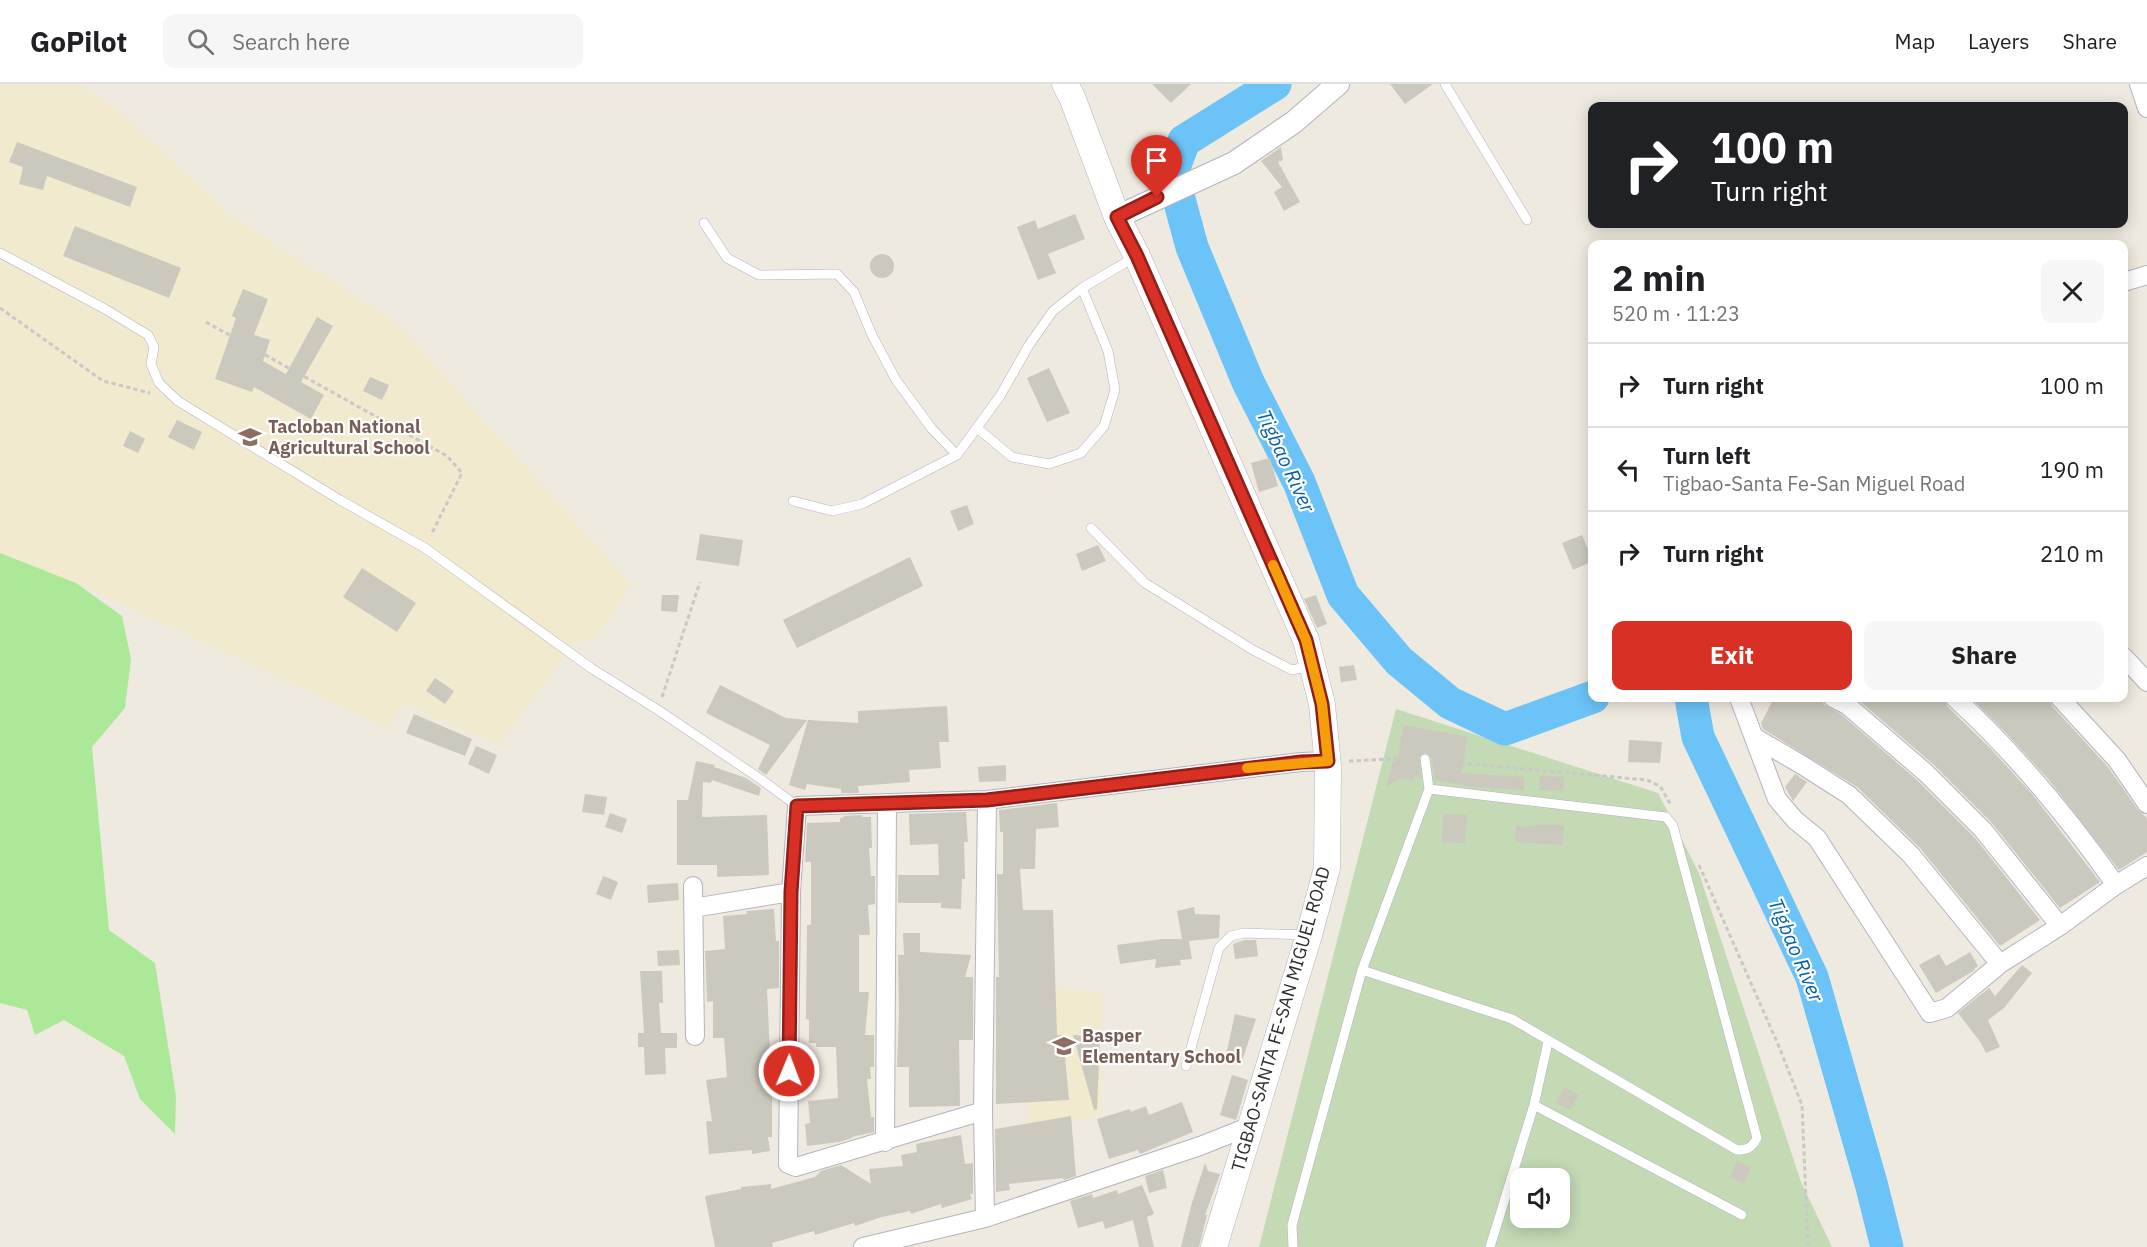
<!DOCTYPE html>
<meta charset="utf-8">
<style>
:root{--surface:#fff;--page:#f6f6f6;--text:#202124;--muted:#757577;--line:#e0e0e0;--accent:#d93025}
body{margin:0;font-family:"IBM Plex Sans",sans-serif;background:var(--page);color:var(--text);height:100vh;display:flex;flex-direction:column;font-size:22px;white-space:nowrap}
*{box-sizing:border-box;margin:0}
p{font-size:20px;color:var(--muted)}
.icon{flex:none;width:33px;height:33px;fill:none;stroke:currentColor;stroke-width:2;stroke-linecap:round;stroke-linejoin:round}
.map{position:relative;flex:1;overflow:hidden}
.details{position:absolute;left:1588px;top:156px;width:540px;height:462px;display:flex;flex-direction:column;background:var(--surface);border-radius:12px;box-shadow:0 3px 15px #0003}
.details>*{flex:none}
.banner{position:absolute;left:1588px;top:18px;width:540px;height:126px;border-radius:12px;box-shadow:0 3px 15px #0003;background:#202124;color:#fff;overflow:hidden}
.buttons{position:absolute;left:1510px;top:1084px;display:grid;gap:12px}
.buttons a{display:grid;place-items:center;width:60px;height:60px;border-radius:12px;background:var(--surface);box-shadow:0 3px 15px #0003;font-size:30px}
.pin{position:absolute;display:grid;place-items:center;width:51px;height:51px;color:#fff;margin:-62px -26px;border-radius:50% 50% 50% 0;rotate:-45deg;box-shadow:0 0 6px #0007}
.pin .icon{rotate:45deg}
.me{position:absolute;width:66px;margin:-33px;rotate:1deg;stroke-linejoin:round;filter:drop-shadow(0 0 4px #0008)}
.turn{display:flex;align-items:center;gap:21px;height:126px;padding:0 24px;font-size:27px}
.turn .icon{width:78px;height:78px;stroke-width:2.5}
.turn b{display:block;font-size:42px;line-height:51px}
.round{display:grid;place-items:center;flex:none;width:63px;height:63px;border-radius:12px;background:var(--page)}
.overview{display:flex;align-items:center;justify-content:space-between;height:102px;padding:0 24px}
h1{font-size:36px;font-weight:700;line-height:45px}
.button{display:flex;gap:12px;margin-top:auto;padding:12px 24px}
.button a{flex:1;height:69px;border-radius:12px;background:var(--accent);color:#fff;font-size:24px;font-weight:700;line-height:69px;text-align:center}
.button a+a{background:var(--page);color:var(--text)}
ul{padding:0;list-style:none}
li{display:flex;align-items:center;gap:18px;height:84px;padding:0 24px;border-top:2px solid var(--line)}
li div{flex:1}
li b{display:block;font-size:22px}
li em{font-style:normal}
header{display:flex;align-items:center;gap:36px;box-sizing:border-box;height:84px;padding:0 30px;background:var(--surface);border-bottom:2px solid var(--line)}
header strong{font-size:28px}
nav{display:flex;gap:33px;margin-inline-start:auto;font-size:21px}
.search{width:420px;height:54px;background:var(--page);display:flex;align-items:center;gap:15px;box-sizing:border-box;padding:0 21px;border-radius:12px;color:var(--muted);font-size:22px}
.map>svg:first-child{display:block}
.education{fill:#f2eace}
.green{fill:#abe998}
.cemetery{fill:#c3dab5;fill-rule:evenodd}
.lines{fill:none;stroke-linecap:round;stroke-linejoin:round}
.river{stroke:#6cc3f7;stroke-width:33}
.building{fill:#cbc8bd}
.service-casing{stroke:#b3b3c1;stroke-width:10}
.minor-casing{stroke:#b3b3c1;stroke-width:20}
.tertiary-casing{stroke:#b3b3c1;stroke-width:24}
.secondary-casing{stroke:#b3b3c1;stroke-width:27}
.path{stroke:#c8c8c8;stroke-width:3;stroke-dasharray:4.5 3;stroke-linecap:butt}
.service{stroke:#fff;stroke-width:9}
.minor{stroke:#fff;stroke-width:18}
.tertiary{stroke:#fff;stroke-width:22}
.secondary{stroke:#fff;stroke-width:26}
.route-casing{stroke:#8d1f18;stroke-width:15}
.route{stroke:#d93025;stroke-width:10}
.slow{stroke:#f59e0b;stroke-width:10}
.labels{text-anchor:middle;stroke-width:4.5;stroke-linejoin:round;paint-order:stroke}
.education-label{font-size:18px;font-weight:bold;fill:#785e54;stroke:#fff;text-anchor:start}
.street-label{font-size:18px;fill:#2d2d2d;stroke:#fff}
.water-label{font-size:20px;font-style:italic;fill:#045eaa;stroke:#fff}
</style>
<header>
<strong>GoPilot</strong>
<div class="search"><svg class="icon" aria-label="search" viewBox="0 0 24 24"><circle cx="10" cy="10" r="6"/><path d="M15 15l6 6"/></svg>Search here</div>
<nav><a>Map</a><a>Layers</a><a>Share</a></nav>
</header>
<div class="map">
<svg width="2147" height="1163" viewBox="0 0 2147 1163">
<rect width="100%" height="100%" fill="#efeadf"/>
<path class="education" d="M0 0H80L122 30 231 131 396 238 632 501 597 554 576 558 499 661 403 620 389 645 76 499 0 469Z
M1028 898 1101 909 1102 1030 1029 1048 1026 1015Z"/>
<path class="green" d="M0 469 76 499 122 532 131 575 125 624 92 663 109 846 155 879 176 1012 175 1050 140 1015 124 972 64 936 35 951 27 926 0 919Z"/>
<path class="cemetery" d="M1396 625 1658 709 1699 789 1801 1098 1832 1163H1259ZM1521 1095H1560V1134H1521Z"/>
<g class="lines">
<path class="river" d="M1275 0 1184 57 1172 89 1192 163 1248 298 1299 398 1343 511 1399 577 1450 619 1505 645 1593 613
M1691 614 1698 653 1812 893 1871 1099 1887 1163"/>
</g>
<path class="building" d="M1152 0H1191L1171 19Z
M1390 0H1433L1405 20Z
M17 58 137 103 130 123 47 92 43 106 19 100 23 83 9 78Z
M1281 63 1283 76 1278 78 1300 118 1284 127 1274 108 1282 103 1261 77Z
M1075 130 1085 155 1048 170 1056 189 1038 196 1017 143 1035 136 1038 145Z
M75 142 181 184 169 214 63 172Z
M870 182a12 12 0 1 1 24 0a12 12 0 1 1-24 0Z
M243 205 268 215 254 251 270 256 263 277 286 290 317 233 333 242 301 298 324 311 311 335 254 303 252 308 215 295 236 234 232 232Z
M1049 284 1070 329 1047 338 1027 294Z
M370 293 389 301 382 316 363 307Z
M177 336 202 348 194 366 168 353Z
M130 347 145 355 138 369 123 362Z
M1270 374 1278 402 1259 408 1251 379Z
M967 421 974 440 958 447 950 427Z
M700 450 743 456 739 482 696 476Z
M1582 451 1593 477 1573 486 1562 459Z
M1098 461 1106 477 1082 487 1076 470Z
M910 473 923 502 797 564 783 536Z
M362 484 416 519 397 548 343 513Z
M662 511H679L677 528 661 527Z
M1316 511 1327 540 1317 544 1304 515Z
M1354 581 1357 596 1341 598 1339 583Z
M435 594 454 607 445 620 426 607Z
M720 601 786 634 807 636 766 691 758 685 770 661 706 629Z
M1774 614H1822L1824 621 1841 630 1918 697 1975 754 2040 836 2000 862 1920 764 1857 703 1763 645 1761 639Z
M1856 614H1944L1947 622 1991 665 2032 710 2100 798 2060 824 1991 738 1934 681Z
M1971 614H2049L2052 622 2108 683 2138 726 2147 734V768L2119 786 2049 696 2007 650Z
M947 622 949 658H939L941 684 909 686 910 698 858 702 859 709H841V705L807 700 805 706 789 701 808 636 858 639V627Z
M414 630 472 655 465 672 406 649Z
M1404 641 1468 653 1461 689 1524 693V706L1473 703 1435 696 1432 674 1425 668 1419 673 1421 693 1414 692 1413 696 1401 694 1386 703 1393 677 1397 678Z
M1629 656 1662 658 1660 679 1628 678Z
M476 662 497 671 489 690 468 680Z
M696 677 715 681 714 683 746 694 761 704 759 712 712 696 711 699 703 698 702 733 767 731 769 791 717 793V781H677V716H688Z
M1006 681V697L979 698 978 683Z
M1795 690 1807 698 1793 717 1785 703Z
M1540 692 1564 693 1563 707 1539 706Z
M585 710 607 713 604 731 582 728Z
M1057 719 1059 743 1036 745 1035 785H1020L1023 826H1053L1057 951H1063L1069 1016 996 1020V893H999L997 790H1003V748H1000L999 726Z
M966 728 968 758H964L965 795H962L961 825 941 824V819H898V791H939L938 760 910 761 909 730Z
M610 729 627 735 622 749 605 743Z
M1443 730 1467 731 1465 759 1442 758Z
M862 731V733H871L872 764H869L871 792H875V820L868 821 870 851H859V908H869L865 951H874V983H870L871 995H867L871 1033H874V1048L852 1053V1054L839 1058 807 1062 805 1040 810 1039 808 1017 838 1014 836 963H816V959H809V936L806 935 807 841H811V778H805L807 739 840 738V734L844 733V732Z
M1530 741H1564L1563 761 1515 758 1516 742 1529 743Z
M603 792 618 798 611 816 596 810Z
M678 799 679 816 648 819 647 801Z
M1194 823 1195 830 1220 831 1219 854 1189 857 1192 875 1180 876 1181 881 1155 884 1156 875 1120 880 1117 861 1162 855H1182L1177 827Z
M774 825 776 857H779V904L767 905 772 1013V1053H768L770 1067 752 1070V1066L709 1070 706 1037H712L706 996 727 993 724 954H713V917L707 918 705 867 725 865 723 832 747 830 746 827Z
M903 849H920V868L971 871 965 893H973V956H959L960 1022 909 1023V983H897L899 929 898 871H904Z
M1245 856H1256L1258 872 1235 875 1233 860Z
M679 866 680 881 658 882 657 867Z
M1970 868 1978 882 1974 885 1975 886 1936 909 1919 881 1939 870 1946 882Z
M2022 881 2032 889 2004 924 1988 936 2000 963 1986 969 1981 959 1958 929 1989 904 1995 912Z
M640 887H662L663 919H659L661 949H677V964H665L666 990 645 991 644 963H638V949H644Z
M1235 930 1256 935 1243 974 1226 971Z
M1073 951 1100 953 1097 1025 1094 1026Z
M1232 991 1248 996 1236 1036 1220 1031Z
M1565 1003 1579 1011 1570 1026 1556 1018Z
M1182 1018 1193 1048 1140 1070 1138 1066 1109 1075 1097 1035 1130 1025 1131 1028 1146 1022 1149 1031Z
M1071 1032 1076 1092 1064 1096 1063 1094 1009 1100 1010 1106 996 1108 995 1045Z
M961 1051 965 1080 973 1079V1110H970L972 1115 942 1124 941 1120 911 1130 910 1127 882 1133 855 1142 854 1139 815 1151 814 1147 772 1159 773 1163H715L705 1112 741 1105V1103L771 1100V1105L815 1093 821 1087 841 1081 871 1100 869 1085 903 1082 901 1071 917 1068 916 1060Z
M1737 1076 1751 1083 1744 1099 1730 1094Z
M1205 1079 1208 1087 1220 1090 1205 1131H1207L1199 1163H1181L1191 1122Z
M1163 1086 1167 1104 1149 1109 1145 1092Z
M1142 1101 1154 1130 1147 1133 1154 1163H1139L1133 1136 1105 1145 1103 1137 1078 1144 1070 1117 1092 1110 1093 1114 1117 1106 1118 1110Z"/>
<g class="lines">
<g class="service-casing">
<path id="service" d="M1445 0 1527 136
M704 139 727 174 759 191 837 190 854 208 872 251 896 296 932 345 957 371
M0 169 105 225 148 251 154 263 151 280 159 299 178 317 340 416 425 464 591 584 658 626 759 694 797 722
M977 344 1012 373 1049 380 1081 369 1104 342 1115 306 1108 267 1082 204
M793 417 832 427 862 420 957 371 1000 312 1029 261 1053 227 1082 204 1135 173
M1091 444 1145 499 1253 566 1292 586 1310 582
M1362 886 1512 935 1737 1066C1747 1066 1752 1064 1757 1054L1673 742 1666 733 1429 705
M1186 982 1219 864 1231 852 1244 849 1307 851
M1534 1021 1742 1131
M1293 1163 1292 1141 1362 886 1429 705 1425 675
M1490 1163 1534 1021 1548 958"/>
</g>
<g class="minor-casing">
<path id="minor" d="M2139 0 2147 24
M2124 198 2147 191
M2124 573 2147 598
M1739 614 1777 715 1795 736 1817 754 1930 929 1947 924 2000 880 2060 842 2116 801 2147 782
M1833 614 1847 621 1926 689 1983 746 2060 842
M1955 614C2016 670 2068 733 2116 801
M2060 614 2117 676 2147 720
M1754 653 1802 681 1849 711 1911 771 2000 880
M693 802 695 952
M693 824 791 808
M983 1027 796 1083 788 1080 791 808 797 722 987 716 1301 678 1328 677
M885 1058 887 719
M985 1134 983 1027 987 716
M863 1163 985 1134 1200 1062 1253 1041"/>
</g>
<g class="tertiary-casing">
<path id="tertiary" d="M1117 133 1234 79 1294 38 1338 0"/>
</g>
<g class="secondary-casing">
<path id="secondary" d="M1065 0 1072 13 1117 133 1137 172 1306 556 1322 620 1328 682 1327 784 1309 851 1214 1163"/>
</g>
<path class="path" d="M0 224 103 297 150 309
M206 238 447 372 462 389 431 451
M662 613 700 498
M1349 677 1411 674
M1438 677 1647 696 1660 702 1671 721
M1699 781 1780 965 1802 1021 1808 1163"/>
<use href="#service" class="service"/>
<use href="#minor" class="minor"/>
<use href="#tertiary" class="tertiary"/>
<use href="#secondary" class="secondary"/>
</g>
<g class="lines">
<g class="route-casing">
<path id="route" d="M789 987 791 808 797 722 987 716 1301 678 1328 677 1322 620 1306 556 1137 172 1117 133 1157 113"/>
</g>
<use href="#route" class="route"/>
<path class="slow" d="M1247 684 1328 677 1322 620 1306 556 1273 481"/>
</g>
<defs>
<g id="school-bare" transform="scale(1.8)"><path d="M0-5L7-2L0 1L-7-2ZM-4 1L0 2.5L4 1V4Q0 6-4 4Z" fill="#8d6e63" stroke="#fff" stroke-width="2.5" paint-order="stroke"/></g>
</defs>
<g fill-rule="evenodd">
<use href="#school-bare" x="250" y="353"/>
<use href="#school-bare" x="1064" y="962"/>
</g>
<g class="labels">
<g class="education-label">
<text x="268" y="349">Tacloban National<tspan x="268" dy="21">Agricultural School</tspan></text>
<text x="1082" y="958">Basper<tspan x="1082" dy="21">Elementary School</tspan></text>
</g>
<g class="street-label">
<text transform="translate(1281 935) rotate(-74)" y="6">TIGBAO-SANTA FE-SAN MIGUEL ROAD</text>
</g>
<g class="water-label">
<text transform="translate(1286 377) rotate(65)" y="7">Tigbao River</text>
<text transform="translate(1796 866) rotate(67)" y="7">Tigbao River</text>
</g>
</g>
</svg>
<div class="buttons">
<a><svg class="icon" aria-label="sound" viewBox="0 0 24 24"><path d="M4 9h4l5-4v14l-5-4H4zM17 9q2 3 0 6"/></svg></a>
</div>
<div class="pin" style="left:1157px;top:113px;background:#d93025"><svg class="icon" aria-label="arrive" viewBox="0 0 24 24"><path d="M6 21V4h12l-3 4 3 4H6"/></svg></div>
<svg class="me" style="left:789px;top:987px" viewBox="-20 -20 40 40"><circle r="17" fill="#d93025" stroke="#fff" stroke-width="3"/><path d="M0-11L8 9 0 5-8 9z" fill="#fff"/></svg>
<div class="banner">
<div class="turn"><svg class="icon" aria-label="right" viewBox="0 0 24 24"><path d="M7 20v-9h11M14 6l5 5-5 5"/></svg><div><b>100 m</b>Turn right</div></div>
</div>
<section class="details">
<div class="overview"><div><h1>2 min</h1><p>520 m · 11:23</p></div><a class="round"><svg class="icon" aria-label="close" viewBox="0 0 24 24"><path d="M6 6l12 12M18 6L6 18"/></svg></a></div>
<ul>
<li><svg class="icon" aria-label="right" viewBox="0 0 24 24"><path d="M7 20v-9h11M14 6l5 5-5 5"/></svg><div><b>Turn right</b></div><em>100 m</em></li>
<li><svg class="icon" aria-label="left" viewBox="0 0 24 24"><path d="M17 20v-9H6M10 6l-5 5 5 5"/></svg><div><b>Turn left</b><p>Tigbao-Santa Fe-San Miguel Road</p></div><em>190 m</em></li>
<li><svg class="icon" aria-label="right" viewBox="0 0 24 24"><path d="M7 20v-9h11M14 6l5 5-5 5"/></svg><div><b>Turn right</b></div><em>210 m</em></li>
</ul>
<div class="button"><a>Exit</a><a>Share</a></div>
</section>
</div>
